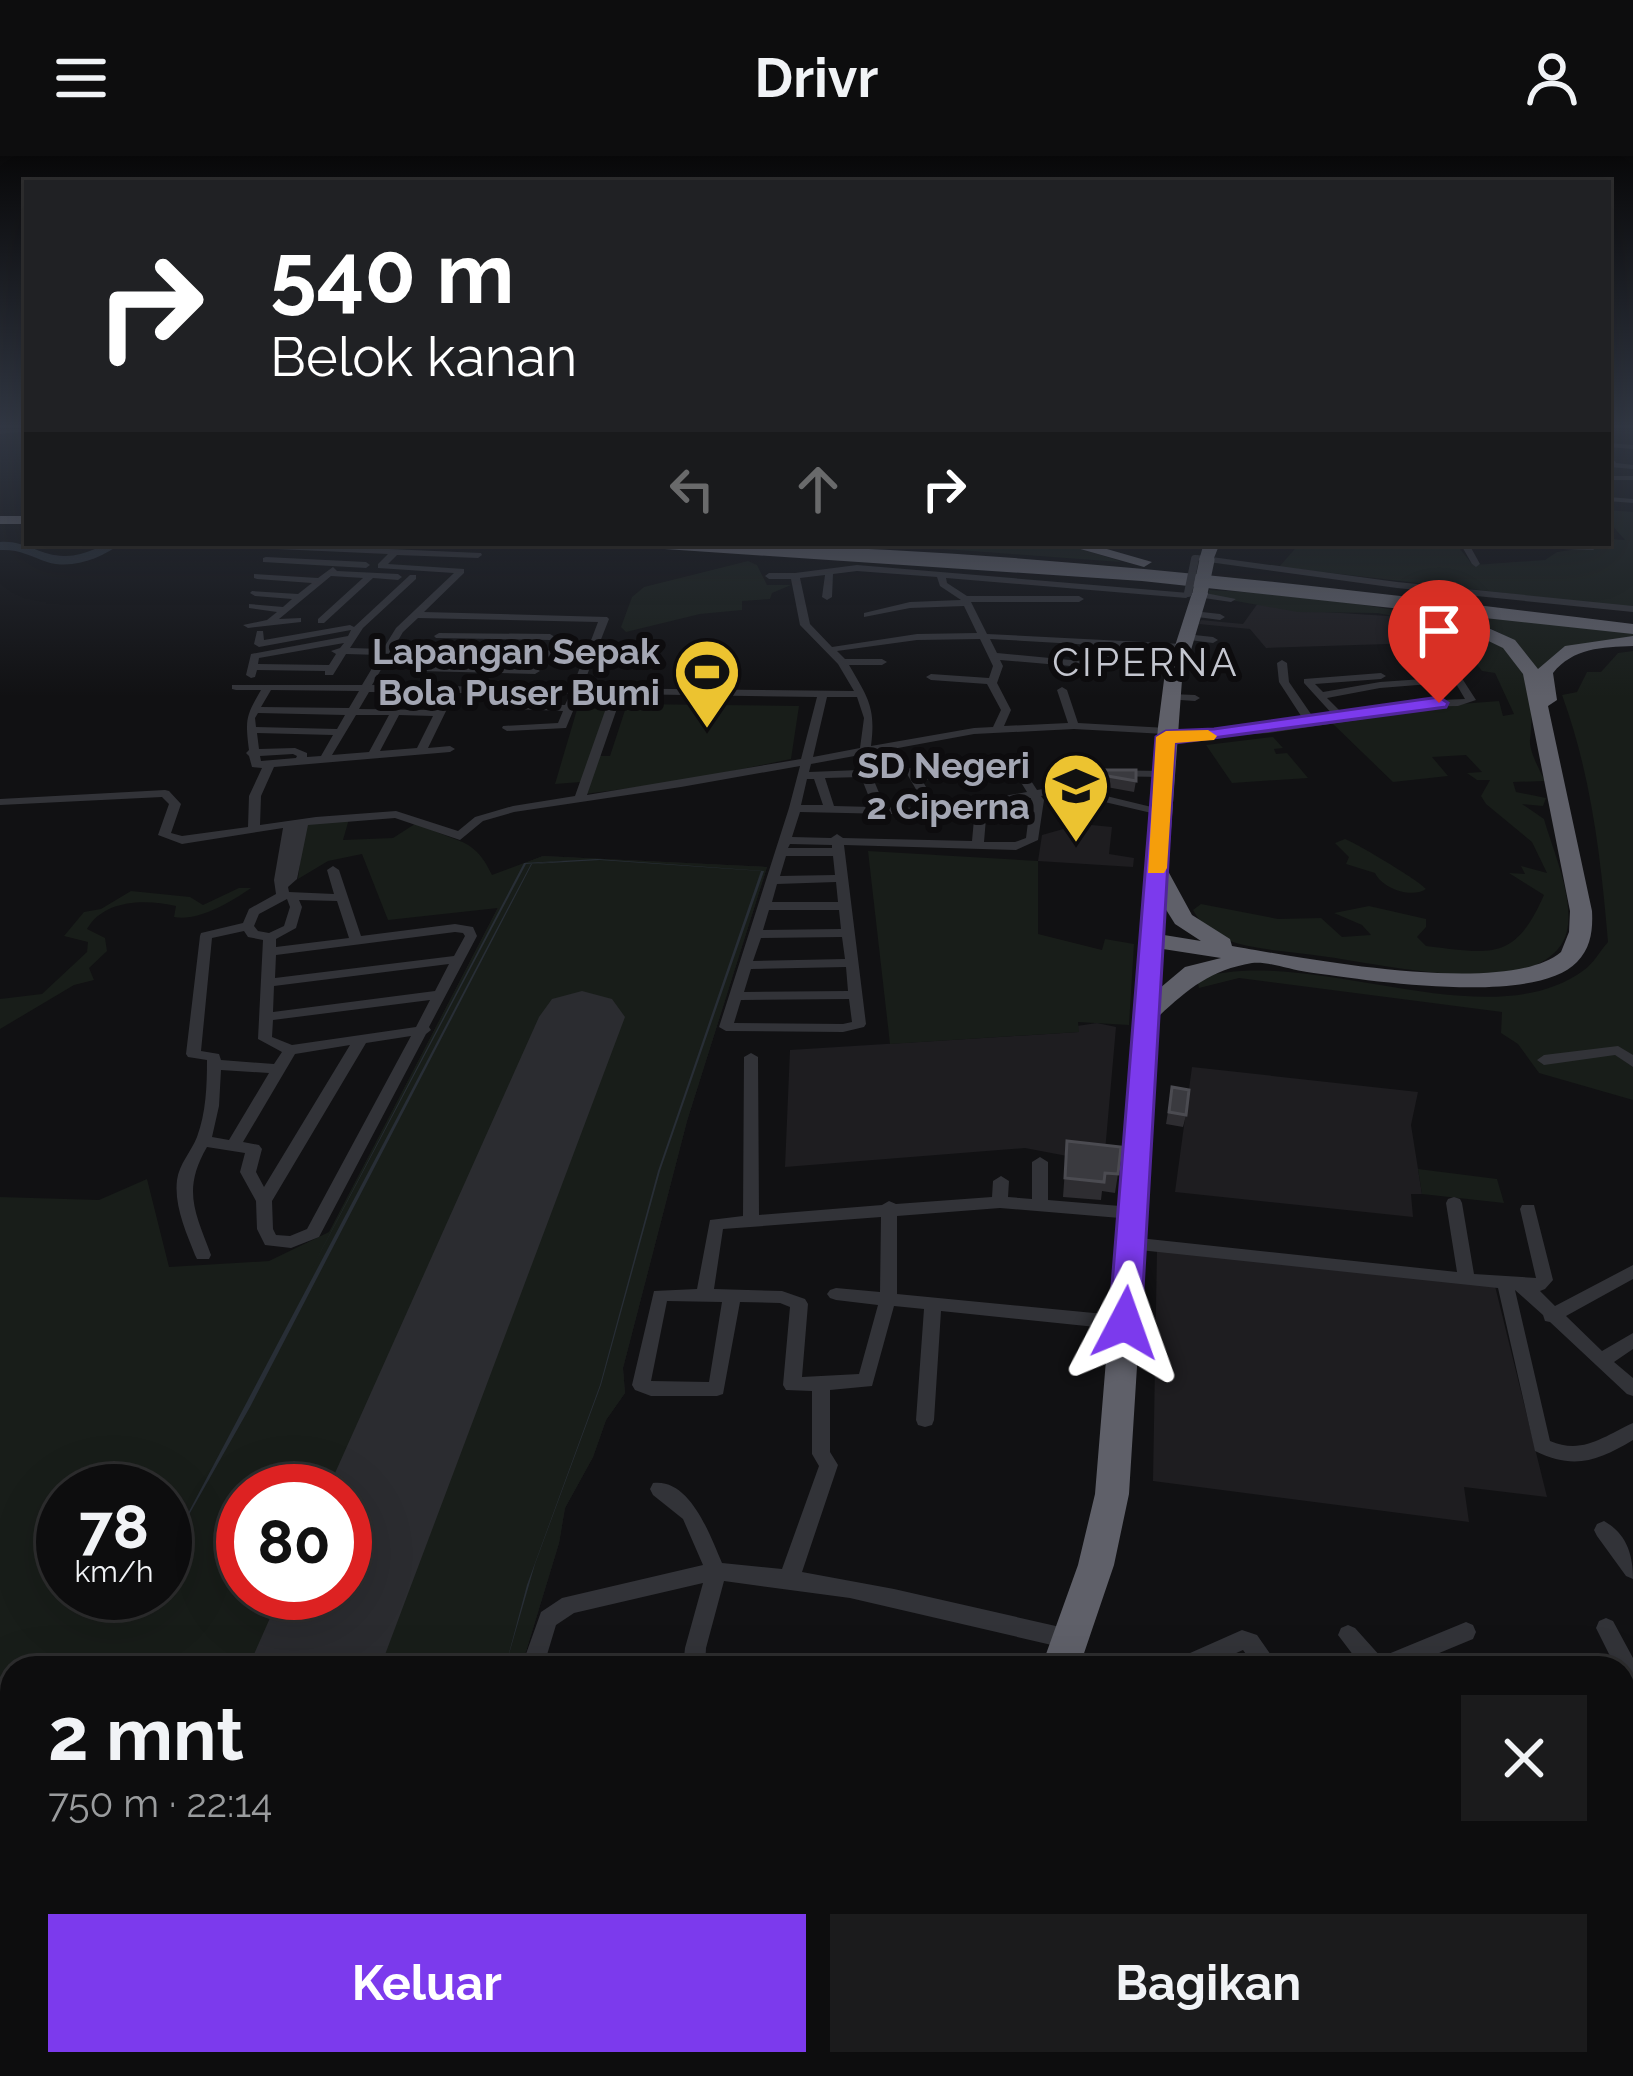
<!DOCTYPE html>
<html lang="id">
<meta charset="utf-8">
<style>
:root{--surface:#0d0d0e;--page:#1b1b1c;--text:#f1f3f6;--muted:#9a9c9e;--line:#2d2d2e;--accent:#7c3aed}
body{margin:0;font-family:Raleway,sans-serif;background:var(--page);color:var(--text);height:100vh;display:flex;flex-direction:column;font-size:45px;white-space:nowrap}
*{box-sizing:border-box;margin:0}
p{font-size:39px;color:var(--muted)}
.icon{flex:none;width:66px;height:66px;fill:none;stroke:currentColor;stroke-width:2;stroke-linecap:round;stroke-linejoin:round}
.map{position:relative;flex:1;overflow:hidden}
.panel{position:absolute;left:0px;top:1500px;width:1635px;height:420px;display:flex;flex-direction:column;background:var(--surface);border-radius:36px 36px 0 0;box-shadow:0 12px 48px #0002,0 0 0 3px var(--line)}
.panel>*{flex:none}
.top-card{position:absolute;left:24px;top:24px;width:1587px;height:366px;border-radius:0px;box-shadow:0 12px 48px #0002,0 0 0 3px var(--line);background:#202124;color:#fff;overflow:hidden}
.speed{position:absolute;left:36px;top:1308px;display:flex;gap:24px;font-size:60px;font-weight:700;text-align:center}
.speed>*{display:grid;place-content:center;width:156px;height:156px;border-radius:50%;background:var(--surface);box-shadow:0 12px 48px #0002,0 0 0 3px var(--line);line-height:1}
.speed small{font-size:30px;font-weight:400}
.speed .limit{border:18px solid #d22;background:#fff;color:#111}
.pin{position:absolute;display:grid;place-items:center;width:102px;height:102px;color:#fff;margin:-123px -51px;border-radius:50% 50% 50% 0;rotate:-45deg;box-shadow:0 0 12px #0007}
.pin .icon{rotate:45deg}
.me{position:absolute;width:132px;margin:-66px;rotate:4deg;stroke-linejoin:round;filter:drop-shadow(0 0 9px #0008)}
.turn{display:flex;align-items:center;gap:42px;height:252px;padding:0 48px;font-size:54px}
.turn .icon{width:156px;height:156px;stroke-width:2.5}
.turn b{display:block;font-size:84px;line-height:102px}
.lanes{display:flex;align-items:center;height:114px;padding:0 48px;background:#0003;justify-content:center;gap:60px;direction:ltr}
.lanes .off{opacity:.35}
.round{display:grid;place-items:center;flex:none;width:126px;height:126px;border-radius:0px;background:var(--page)}
.headline{display:flex;align-items:center;justify-content:space-between;height:204px;padding:0 48px}
h1{font-size:72px;font-weight:700;line-height:90px}
.primary-button{display:flex;gap:24px;margin-top:auto;padding:24px 48px}
.primary-button a{flex:1;height:138px;border-radius:0px;background:var(--accent);color:#fff;font-size:48px;font-weight:700;line-height:138px;text-align:center}
.primary-button a+a{background:var(--page);color:var(--text)}
header{display:flex;justify-content:space-between;align-items:center;height:156px;padding:0 48px;background:var(--surface);font-size:54px;font-weight:700}
.map>svg:first-child{display:block}
.built{fill:#1e1d20;fill-rule:evenodd}
.green{fill:#181d19;fill-rule:evenodd}
.water{fill:#282e36}
.lines{fill:none;stroke-linecap:round;stroke-linejoin:round}
.river{fill:#282e36;fill-rule:evenodd}
.runway{fill:#2b2c30;fill-rule:evenodd}
.street{fill:#323338;fill-rule:evenodd}
.highway{fill:#5f6069;fill-rule:evenodd}
.street-bridge{stroke:#323338;stroke-width:8}
.highway-bridge{stroke:#5f6069;stroke-width:15}
.wall{fill:#2e2d31}
.building{fill:#3a3a3f;stroke:#4b4b51;stroke-width:3}
.route{fill:#7c3aed;stroke:#51269a;stroke-width:3}
.slow{fill:#f59e0b}
.labels{text-anchor:middle;stroke-width:12;stroke-linejoin:round;paint-order:stroke}
.far-poi-label{font-size:36px;font-weight:bold;fill:#a3a6b3;stroke:#0d0c0e;text-anchor:end}
.far-quarter-label{font-size:39px;letter-spacing:3px;fill:#c4c6cf;stroke:#0d0c0e}
</style>
<header><svg class="icon" aria-label="menu" viewBox="0 0 24 24"><path d="M4 6h16M4 12h16M4 18h16"/></svg>Drivr<svg class="icon" aria-label="person" viewBox="0 0 24 24"><circle cx="12" cy="8" r="4"/><path d="M4 21q1-7 8-7t8 7"/></svg></header>
<div class="map">
<svg width="1633" height="1920" viewBox="0 0 1633 1920">
<rect width="100%" height="100%" fill="#111113"/>
<path class="built" d="M1258 447 1293 454 1404 461 1420 465 1426 478 1447 480 1450 486 1266 492 1250 473 1199 468 1201 464 1243 468Z
M1081 668 1112 671 1109 698 1134 702 1133 711 1038 705 1042 679Z
M543 700 767 711 687 965 623 1212 625 1237 606 1264 593 1301 565 1352 559 1387 521 1512H96L165 1437 329 1077 520 709ZM243 1335H345V1437H243Z
M1097 867 1116 871 1104 1007 1025 992 785 1011 790 894 1078 876 1077 870Z
M1192 911 1418 936 1411 969 1422 1038H1411L1413 1061 1175 1036Z
M1157 1094 1495 1130 1547 1341 1464 1331 1469 1366 1153 1325Z
M12 1663V1908H407L402 1920H0V1685Z"/>
<path class="green" d="M1608 354 1633 356V452L1279 411 1300 387H1455L1473 409 1545 404 1557 396 1610 388 1608 383 1625 384 1610 367Z
M862 387H1060L1120 405V406Z
M748 405 757 409 767 429H791L772 437 770 443 742 445V454L700 458 626 476 621 471 632 441 644 431Z
M1209 434C1273 437 1472 453 1514 496 1533 516 1533 560 1530 584 1529 595 1540 615 1545 625L1513 626 1516 636 1546 642 1543 650 1522 648 1544 663C1553 696 1582 758 1561 789 1525 843 1381 808 1328 801 1298 796 1265 795 1236 787 1218 782 1201 770 1193 754L1201 748 1278 763 1321 762 1342 781 1371 779 1362 769 1334 757 1369 750 1426 763V771L1417 781 1426 790C1492 798 1515 805 1544 739L1509 717 1525 718 1521 710 1547 717 1532 686 1486 648 1481 640 1490 624H1477L1467 617 1482 616 1466 599 1432 601 1448 620 1393 626 1332 567 1190 585 1421 551 1499 545 1503 560 1514 558 1495 517 1482 515C1466 493 1454 479 1426 478L1420 465 1377 457 1298 456 1208 440Z
M1426 453 1633 477V482C1598 485 1558 486 1538 519 1523 474 1466 463 1426 453Z
M1633 495V902L1617 892 1540 902 1543 906 1614 898 1633 911V944L1539 917 1518 888 1501 877 1502 856 1239 822 1199 832 1197 823C1309 786 1487 886 1584 814 1593 808 1600 795 1608 786 1601 702 1591 618 1562 539L1577 536 1587 516H1601L1618 497Z
M581 540 611 541 581 626 555 628Z
M627 548 799 550 791 603 684 625 585 638 598 600H610Z
M1273 581 1283 592 1274 593 1276 598 1287 597 1308 622 1232 627 1206 589Z
M349 663 343 684 393 682 418 666C453 689 473 677 492 719L543 700 767 711 687 965 623 1212 625 1237 606 1264 593 1301 565 1352 559 1387 521 1512H359L609 864 554 859 345 1339 243 1335V1437H302L269 1512H12V1908H96L91 1920H0V1041L99 1044 147 1023 169 1111 269 1105 329 1076 498 752 388 764 362 698 328 705 298 723 305 667ZM63 1335H165V1437H63Z
M1345 683C1356 687 1420 725 1426 733 1411 743 1382 732 1375 717L1346 708 1349 701 1335 687Z
M868 695 1038 705V778L1102 794 1105 783 1134 788 1129 869 1078 866 1079 876 890 888Z
M239 732H251C230 747 196 766 174 761L176 750C146 743 104 743 87 773L105 782 107 795 89 812 94 824 74 829 0 873V843L42 838 87 796 88 786 64 780 84 756 101 753 131 735 190 741 203 749Z
M1418 1013 1497 1023 1504 1047 1422 1038Z
M205 1908H407L402 1920H201Z"/>
<path class="water" d="M597 703 764 715 660 1015 601 1229 535 1408 505 1512 527 1429 600 1229 658 1015 761 715 600 704 532 708 250 1251 165 1401 531 708 563 705 526 708 311 1114 524 707Z"/>
<g class="lines">
<path class="river" d="M0 386C25 384 42 401 66 400 86 400 101 387 122 387 101 402 73 414 47 406 30 400 19 393 0 394Z"/>
<path class="runway" d="M582 835 612 843 625 861 380 1512H248L281 1437H345V1335H327L539 861 552 843Z
M70 1908H231L227 1920H65Z"/>
<path class="street" d="M27 273V275L0 278V274Z
M1608 287 1633 289V293L1608 291Z
M1608 296 1616 307 1633 309V313L1610 311Z
M1608 320H1633V324H1608Z
M1608 341 1633 343V347L1608 345Z
M1460 387H1594L1597 391 1593 394 1470 390 1480 408 1476 411 1472 408Z
M274 388 481 397 482 399 478 402 397 399 388 408 464 413V417L424 456 607 461 609 463 582 532 854 535 838 508 800 469 791 423H769L765 420 769 417H795L857 409 1189 437 1191 439 1186 442 946 422 947 427 967 440H1079L1084 443 1079 446H971L987 478 1182 488 1187 491 1182 494 1120 491 1110 510 1105 513 1000 504 1003 510 997 527 1011 554 1004 570 1068 567 1057 534 1062 531 1067 534 1078 567 1167 572 1172 575 1169 578 1243 573 1305 566 1279 526 1277 507 1282 504 1287 507 1289 526 1315 564 1335 561 1304 527V523L1381 517 1386 520 1381 523 1315 528 1323 536 1380 526 1451 521 1436 497C1443 492 1459 490 1466 495L1464 497 1447 499 1476 544 1458 550 1416 551 1371 562 1268 577 1166 584 1161 581 1165 578 1074 573 974 578 811 608 809 616 911 612 918 618 1018 610 1022 611 1037 634 1062 630 1086 635 1083 625 1097 614 1163 615 1169 618 1163 621 1100 620 1095 626 1098 638 1164 654 1166 656 1160 659 1062 636 1041 640 1044 644 1038 684 1016 694 844 689 866 868 864 871 843 876 726 875 719 871 789 652 800 610 681 631 514 656 483 665 460 684 395 662 308 669 297 723 288 731 289 736 334 738 327 714 333 710 339 714 361 780 455 768 473 771 477 780 429 871 431 874 426 878 319 1081 291 1092 265 1089 257 1073 256 1045 240 1016 245 997 207 991C182 1034 195 1056 211 1099L209 1103H197L195 1099C186 1076 174 1050 177 1024 179 1008 191 996 197 981 206 957 207 930 207 904L188 901 186 898 200 780 201 777 243 767 249 753 276 738 274 724 283 672 182 688 158 679 169 648 162 641 0 649V643L165 634 169 635 181 648 171 677 182 680 248 671 249 640 262 612 252 611 249 600 246 597 249 594C245 563 246 560 261 534H236L232 533V529H362L380 499 346 498 333 519H325V515L257 514 255 521 251 522 246 519 251 498 348 480 351 474 259 491 254 488 257 475H263L264 484 350 469 354 471 410 419H416V423L363 472 350 492 383 493 396 472 454 417 378 412V408L388 398 277 393 273 390ZM857 415 937 421 940 430 961 444 910 446 864 457V461L910 452 964 450 977 477 917 478 832 491 810 468 800 422 825 419 822 441 827 444 832 441 833 418ZM418 462 598 466 587 495 431 493 426 496 431 499 584 501 572 532 372 529 403 476ZM980 483 993 510 989 522 931 518 926 521 931 524 987 528 1001 554 993 571 974 572 871 590C876 551 868 542 849 509H882L887 506 882 503H845L837 495 917 484ZM990 483 1111 490 1102 507 997 497ZM344 487 340 492 331 495 336 498 329 509 258 508 259 502ZM1455 526 1465 543 1416 545 1345 560 1327 542 1380 532ZM271 534 359 535 349 552 261 551ZM369 536 570 538 565 549 510 548 509 550 514 553 563 555 558 567 503 570 502 572 507 575 566 572 580 538H611L575 640 513 650 475 661 458 675 396 655 316 661 260 669 261 640 274 611 450 596 455 593 450 590 428 592 448 551 447 549H439L436 554 359 553ZM622 538 817 541 801 603 587 639ZM827 541H857L864 562 860 592 813 601ZM258 557 345 559 337 573 256 571 255 562ZM356 559H389L369 596 332 599ZM399 559 433 560 417 592 380 595ZM257 577 333 579 321 600 307 601V597L295 592 259 593ZM293 598 297 600 296 602 261 605 260 600ZM1015 617 1027 636 938 652 922 624ZM907 618 927 652 885 651 872 620ZM861 621 873 651 834 650 825 622ZM807 623H814L823 649H801ZM1031 642 1026 682 1015 686H984L987 650ZM975 652 972 685 843 682 837 678 831 682 792 681 800 656 935 659ZM790 688 832 689V692H788ZM786 700H833L835 719 780 720ZM836 726 838 746H772L777 728ZM287 743 290 751 284 770 269 777 258 775 254 770 259 758ZM299 744 337 745 349 782 276 791V783L296 772 302 751ZM769 754H839L841 773 763 774ZM244 775 248 781 263 784 258 883 282 896 274 908 221 904 219 898 201 895 212 782ZM455 776 463 777 465 780 454 800 275 822 276 799ZM842 781 845 803 753 805 761 782ZM449 808 435 835 273 856 274 830ZM846 811 848 835 744 836 751 813ZM849 843 852 866 843 868 734 867 741 844ZM430 844 416 871 292 889 272 881 273 864ZM411 880 307 1073 290 1080 276 1079 273 1073 272 1045 366 887ZM350 889 264 1031 256 1016 262 993 259 989 243 986 295 898ZM221 914 269 917 229 984 212 981 219 950Z
M1197 399 1397 426 1633 450V456L1397 432 1194 404 1193 402Z
M266 401 366 406 370 409 366 412 263 406V402Z
M333 411 337 415 398 418 402 421 398 424 373 422 324 467H318V463L363 422 331 420 279 463 301 462V466L248 472 243 469 267 464 277 456 249 452V448L283 451 292 443 255 440 250 437 252 435 298 438 312 427 257 423 254 422V418L318 422Z
M1200 436 1236 443 1231 446 1197 441 1195 439Z
M1193 455 1220 458 1225 461 1220 464 1190 460V456Z
M439 477 550 478 555 481 550 484 436 482 434 480Z
M1185 478 1213 481 1218 484 1213 487 1182 483V479Z
M421 510 535 512 540 515 535 518 418 515 416 513Z
M1170 538 1195 539 1200 542 1195 545 1166 543V539Z
M1618 890 1633 899V911L1615 899 1544 909 1537 904 1544 899Z
M751 897 758 901 759 1059 882 1049 889 1045 896 1048 992 1041 993 1025 1001 1020 1009 1025 1008 1041 1032 1043V1006L1040 1001 1048 1006V1044L1132 1051 1138 1053 1140 1057 1138 1061 1132 1063 1000 1052 897 1060V1138L1125 1160 1131 1162 1134 1167 1131 1172 1125 1174 941 1155 934 1264 932 1269 925 1271 918 1269 916 1264 924 1153 894 1150 872 1230 830 1234V1296L838 1309 802 1416 894 1433 1069 1473 1076 1476 1079 1483 1076 1490 1069 1493 850 1442 724 1425 706 1492 705 1512H683L685 1492 703 1427 574 1457 556 1469 543 1512H521L541 1456 562 1442 703 1409 683 1363 653 1339 650 1333 653 1327C690 1322 710 1379 722 1407L782 1413 819 1310 812 1298V1235L786 1234 783 1229 790 1151 780 1147 740 1146 723 1238 717 1240H651L635 1234 632 1229 654 1135 697 1133 710 1064 743 1060 744 901ZM881 1061 880 1136 836 1132 830 1134 827 1138 830 1142 836 1144 878 1149 859 1218 802 1221 808 1148 805 1143 782 1135 714 1133 723 1073ZM667 1145 722 1146 709 1226 651 1225Z
M1454 1041 1460 1043 1462 1047 1474 1118 1536 1122 1520 1053 1522 1049H1534L1553 1124 1545 1133 1540 1135 1555 1150 1633 1109V1123L1566 1160 1602 1195 1633 1177V1193L1614 1206 1633 1222V1240L1627 1238 1550 1166 1545 1165 1543 1159 1515 1134 1550 1285C1583 1299 1604 1280 1633 1267V1284C1598 1305 1574 1314 1535 1295L1498 1132 1130 1093 1124 1091 1122 1087 1124 1083 1130 1081 1457 1116 1446 1047 1448 1043Z
M1604 1365C1627 1378 1633 1399 1633 1423L1626 1420 1597 1380 1594 1374 1597 1368Z
M1606 1462 1613 1465 1633 1502V1533L1625 1530 1623 1512H1616L1596 1472 1599 1465Z
M1466 1466 1473 1469 1476 1476 1473 1483 1403 1512H1363L1338 1479 1341 1472 1348 1469 1355 1472 1381 1501Z
M1242 1474 1257 1479 1280 1512H1256L1243 1494 1203 1512H1169L1172 1505Z
M1633 1618V1640L1623 1642V1620Z
M813 1908H851L856 1911 860 1920H822L817 1917Z
M908 1908H945L950 1911 954 1920H917L912 1917Z
M1107 1908H1135L1129 1920H1101Z
M1284 1908H1312L1317 1920H1290Z
M1571 1908H1602L1608 1920H1577Z"/>
<path class="highway" d="M0 360H27V368H0Z
M642 387C973 387 1305 428 1633 468V478L1142 425 650 392Z
M1059 387H1086L1152 406 1144 411Z
M1204 387H1220L1212 407 1199 404Z
M1200 432 1208 437 1182 524 1168 715 1192 759 1230 783 1232 790C1303 802 1506 842 1561 796L1569 776 1570 755 1523 518 1503 492 1449 466 1447 462 1455 457 1515 484 1538 513 1565 490 1633 480V490C1602 491 1573 492 1553 517L1557 544 1548 550 1592 755C1593 774 1591 792 1577 806 1534 851 1365 824 1307 816 1291 814 1268 805 1252 807 1211 814 1189 832 1159 860L1129 1338 1114 1409 1079 1512H1041L1078 1409 1095 1338 1158 571 1164 524 1192 437ZM1165 752 1175 768 1201 785 1164 779ZM1163 793 1221 802 1185 811 1160 832Z
M889 1908H935L931 1920H885Z"/>
<path class="street-bridge" d="M1188 437 1195 403"/>
<path class="highway-bridge" d="M1200 437 1207 404"/>
</g>
<path class="wall" d="M1104 614 1136 625 1134 636 1101 630Z
M1172 931 1186 959 1183 971 1166 968Z
M1067 985 1118 1018 1115 1037 1102 1035 1101 1044 1063 1041Z"/>
<path class="building" d="M1104 614H1136V625L1102 619Z
M1172 931 1189 934 1186 959 1169 956Z
M1067 985 1121 991 1118 1018 1105 1017 1104 1026 1065 1022Z"/>
<linearGradient id="sky" x2="0" y2="1"><stop stop-color="#09090a"/><stop offset="0.5" stop-color="#323844"/><stop offset="1" stop-color="#323844" stop-opacity="0"/></linearGradient>
<rect width="1633" height="541" fill="url(#sky)"/>
<path class="route" d="M1439 541 1448 547 1446 551 1175 587 1141 1167 1136 1175H1114L1109 1167 1156 581 1166 575 1214 573Z"/>
<path class="slow" d="M1208 574 1217 580 1214 584 1175 587 1167 712 1164 717H1148L1156 581 1166 575Z"/>
<defs>
<g id="stadium-pin" transform="scale(3.45)"><path d="M0 17L-7.5 6A9.5 9.5 0 1 1 7.5 6Z" fill="#ecc330" stroke="#0d0c0e"/><path d="M0-5a6.5 5 0 1 0 0 10a6.5 5 0 1 0 0-10ZM-3.5-1.8h7v3.6h-7Z" fill="#111"/></g>
<g id="school-pin" transform="scale(3.45)"><path d="M0 17L-7.5 6A9.5 9.5 0 1 1 7.5 6Z" fill="#ecc330" stroke="#0d0c0e"/><path d="M0-5L7-2L0 1L-7-2ZM-4 1L0 2.5L4 1V4Q0 6-4 4Z" fill="#111"/></g>
</defs>
<g fill-rule="evenodd">
<use href="#stadium-pin" x="707" y="516"/>
<use href="#school-pin" x="1076" y="630"/>
</g>
<g class="labels">
<g class="far-poi-label">
<text x="660" y="508">Lapangan Sepak<tspan x="660" dy="41">Bola Puser Bumi</tspan></text>
<text x="1030" y="622">SD Negeri<tspan x="1030" dy="41">2 Ciperna</tspan></text>
</g>
<g class="far-quarter-label">
<text x="1146" y="520">CIPERNA</text>
</g>
</g>
</svg>
<div class="speed"><div>78<small>km/h</small></div><div class="limit">80</div></div>
<div class="pin" style="left:1439px;top:547px;background:#d93025"><svg class="icon" aria-label="arrive" viewBox="0 0 24 24"><path d="M6 21V4h12l-3 4 3 4H6"/></svg></div>
<svg class="me" style="left:1125px;top:1167px" viewBox="-20 -20 40 40"><path d="M0-17L14 15 0 8-14 15z" fill="#7c3aed" stroke="#fff" stroke-width="4"/></svg>
<div class="top-card">
<div class="turn"><svg class="icon" aria-label="right" viewBox="0 0 24 24"><path d="M7 20v-9h11M14 6l5 5-5 5"/></svg><div><b>540 m</b>Belok kanan</div></div>
<div class="lanes"><svg class="icon off" aria-label="left" viewBox="0 0 24 24"><path d="M17 20v-9H6M10 6l-5 5 5 5"/></svg><svg class="icon off" aria-label="ahead" viewBox="0 0 24 24"><path d="M12 20V5M6 11l6-6 6 6"/></svg><svg class="icon" aria-label="right" viewBox="0 0 24 24"><path d="M7 20v-9h11M14 6l5 5-5 5"/></svg></div>
</div>
<section class="panel">
<div class="headline"><div><h1>2 mnt</h1><p>750 m · 22:14</p></div><a class="round"><svg class="icon" aria-label="close" viewBox="0 0 24 24"><path d="M6 6l12 12M18 6L6 18"/></svg></a></div>
<div class="primary-button"><a>Keluar</a><a>Bagikan</a></div>
</section>
</div>
